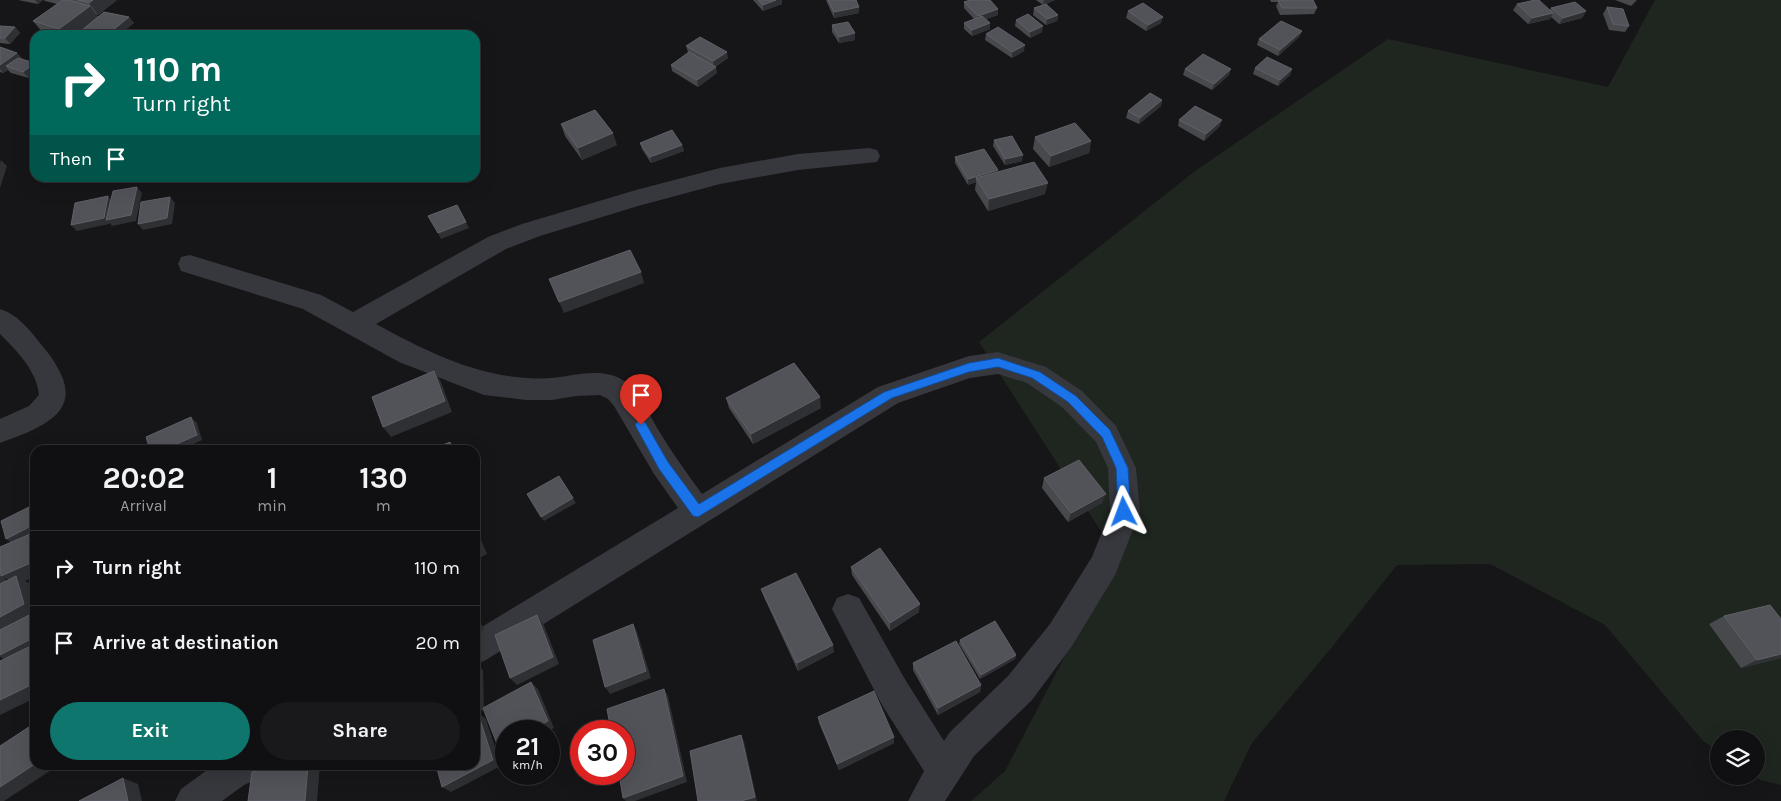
<!DOCTYPE html>
<style>
:root{--surface:#101012;--page:#19191b;--text:#f1f3f6;--muted:#9c9d9f;--line:#303032;--accent:#0f766e}
body{margin:0;font-family:Karla,sans-serif;background:var(--page);color:var(--text);height:100vh;display:flex;flex-direction:column;font-size:19px;white-space:nowrap}
*{box-sizing:border-box;margin:0}
p{font-size:16px;color:var(--muted)}
.icon{flex:none;width:28px;height:28px;fill:none;stroke:currentColor;stroke-width:2;stroke-linecap:round;stroke-linejoin:round}
.map{position:relative;flex:1;overflow:hidden}
.panel{position:absolute;left:30px;top:445px;width:450px;height:325px;display:flex;flex-direction:column;background:var(--surface);border-radius:15px;box-shadow:0 5px 20px #0002,0 0 0 1px var(--line)}
.panel>*{flex:none}
.top-card{position:absolute;left:30px;top:30px;width:450px;height:152px;border-radius:15px;box-shadow:0 5px 20px #0002,0 0 0 1px var(--line);background:#00695c;color:#fff;overflow:hidden}
.buttons{position:absolute;left:1710px;top:730px;display:grid;gap:10px}
.buttons a{display:grid;place-items:center;width:55px;height:55px;border-radius:50%;background:var(--surface);box-shadow:0 5px 20px #0002,0 0 0 1px var(--line);font-size:25px}
.speed{position:absolute;left:495px;top:720px;display:flex;gap:10px;font-size:25px;font-weight:700;text-align:center}
.speed>*{display:grid;place-content:center;width:65px;height:65px;border-radius:50%;background:var(--surface);box-shadow:0 5px 20px #0002,0 0 0 1px var(--line);line-height:1}
.speed small{font-size:12px;font-weight:400}
.speed .limit{border:8px solid #d22;background:#fff;color:#111}
.pin{position:absolute;display:grid;place-items:center;width:42px;height:42px;color:#fff;margin:-51px -21px;border-radius:50% 50% 50% 0;rotate:-45deg;box-shadow:0 0 5px #0007}
.pin .icon{rotate:45deg}
.me{position:absolute;width:55px;margin:-28px;rotate:357deg;stroke-linejoin:round;filter:drop-shadow(0 0 4px #0008)}
.turn{display:flex;align-items:center;gap:18px;height:105px;padding:0 20px;font-size:22px}
.turn .icon{width:65px;height:65px;stroke-width:2.5}
.turn b{display:block;font-size:35px;line-height:42px}
.then{display:flex;align-items:center;height:48px;padding:0 20px;background:#0003;gap:10px;font-size:19px}
.eta{display:flex;justify-content:space-evenly;align-items:center;height:85px;text-align:center}
.eta b{font-size:30px;font-weight:700;line-height:35px}
.button{display:flex;gap:10px;margin-top:auto;padding:10px 20px}
.button a{flex:1;height:58px;border-radius:30px;background:var(--accent);color:#fff;font-size:20px;font-weight:700;line-height:58px;text-align:center}
.button a+a{background:var(--page);color:var(--text)}
ul{padding:0;list-style:none}
li{display:flex;align-items:center;gap:15px;height:75px;padding:0 20px;border-top:1px solid var(--line)}
li div{flex:1}
li b{display:block;font-size:19px}
li em{font-style:normal}
.map>svg:first-child{display:block}
.green{fill:#1e261f}
.lines{fill:none;stroke-linecap:round;stroke-linejoin:round}
.minor{fill:#37383d;fill-rule:evenodd}
.wall{fill:#47494d}
.shaded-wall{fill:#2f3033}
.building{fill:#525359;stroke:#5f6168}
.route{fill:#1a73e8;stroke:#114b97}
</style>
<div class="map">
<svg width="1781" height="801" viewBox="0 0 1781 801">
<rect width="100%" height="100%" fill="#161618"/>
<path class="green" d="M1655 0H1781V785L1760 780 1755 776 1756 739H1719V752L1703 741 1605 625 1490 564 1397 565 1332 647 1252 743 1224 801H971L1005 771 1117 556 979 342 1195 171 1388 39 1608 87Z"/>
<g class="lines">
<path class="minor" d="M869 148 877 150 880 156 877 162 798 170 720 184 638 206 540 236 506 249 376 324C431 354 487 382 551 378 576 376 606 365 628 384 640 393 651 418 659 431 672 453 687 473 702 494L878 387 969 356 998 352 1046 367 1082 391 1116 426 1136 468 1140 512 1115 575 1072 646 1032 700 974 756 945 801H908L924 771 882 705 832 609 837 598 848 594 859 598 906 681 944 741 950 732 1008 676 1050 624 1092 557 1110 512 1108 468 1096 442 1062 407 1027 383 998 374 970 378 898 403 486 660 475 665V631L678 508 654 474 614 406 608 399 600 395 576 396 552 400H526L484 395 399 362 303 309 181 271 178 264 181 257 190 255 321 295 353 312 488 237 522 224 636 190 720 168 798 154Z
M0 309C17 314 29 329 40 343 91 403 60 422 0 443V419L29 406 39 395C37 371 17 351 0 334Z
M214 765H267L262 777 244 785 222 801H175L181 789Z"/>
</g>
<path class="wall" d="M18 0H43L38 4Z
M44 0H117L98 15 96 14 98 17H129L134 23 119 35H78L77 34 76 35H49L43 33 33 21 57 4 45 1Z
M753 0H782V4L763 11Z
M826 0H856L859 7V13L834 18Z
M1036 0H1055L1046 4 1058 15 1057 21 1046 25 1033 15 1034 8 1043 5Z
M1270 0H1313L1317 8 1314 14 1280 15 1276 6 1278 2H1271Z
M1615 0H1637L1631 6Z
M964 2 998 9V15L986 19 990 29 972 36 964 29V23L974 19 964 8Z
M1517 4 1550 10 1551 8 1586 11 1582 18 1559 24 1551 17 1550 19 1528 24 1513 10Z
M1607 7 1629 26 1625 32 1609 30 1603 14Z
M1128 11 1161 23 1146 31 1126 18Z
M1016 20 1042 32 1030 38 1015 26Z
M832 25 855 40 839 43 832 32Z
M0 26 15 27 20 33 10 44 0 43Z
M1302 31 1299 37 1278 56 1257 45 1259 39Z
M986 34 1024 51 1012 58 985 40Z
M686 46 728 58 715 67 717 73 698 87 672 71 671 65 688 53V52Z
M0 47 17 53 29 78 11 73 8 70 3 73 0 72Z
M1255 68 1292 69 1290 75 1278 86 1253 74Z
M1185 69 1229 75 1212 90 1183 75Z
M1162 100 1161 106 1139 124 1126 118 1128 111Z
M1179 120 1220 126 1204 141 1178 126Z
M561 124 617 145 582 160 565 136Z
M1035 137 1091 141 1089 153 1049 167 1033 149Z
M994 140 1022 161 1005 165 993 146Z
M640 143 682 145 684 151 651 163 642 149Z
M955 157 998 172 1045 194 988 211 975 190 976 182 968 185 955 163Z
M726 398 821 408 753 444 729 408Z
M1044 478 1102 503 1068 522 1042 488Z
M851 567 919 612 890 631 852 575Z
M761 589 834 652 798 671 764 597Z
M1724 616 1781 658 1741 668 1709 624Z
M960 640 1016 655 1015 659 980 679 959 644Z
M913 663 981 685 980 692 938 715 913 670Z
M818 717 894 737V743L839 770 819 723Z"/>
<path class="shaded-wall" d="M35 0H43L38 4Z
M93 0H117L98 15 89 3Z
M776 0H782V4L763 11V5Z
M1044 0H1055L1043 5Z
M90 6 99 18 76 35H64L59 29Z
M859 7V13L834 18V12Z
M998 9V15L977 22 978 16Z
M1586 11 1582 18 1559 24 1563 18Z
M1553 13 1550 19 1528 24 1532 18Z
M1058 15 1057 21 1046 25 1047 19Z
M129 17 134 23 119 35H107Z
M1163 17 1161 23 1146 31 1148 25Z
M990 23V29L972 36V30Z
M1043 26 1042 32 1030 38V32Z
M15 27 20 33 10 44 5 38Z
M1302 31 1299 37 1278 56 1280 50Z
M855 33V40L839 43V37Z
M1025 45 1024 51 1012 58V52Z
M727 52 728 58 714 67 713 61Z
M17 53 23 59 6 66 8 70 3 73 0 69V65Z
M35 63V73L29 78 23 72Z
M716 67 717 73 698 87 697 80Z
M1231 69 1229 75 1212 90 1214 84Z
M1292 69 1290 75 1278 86 1280 80Z
M1162 100 1161 106 1139 124 1140 118Z
M1222 120 1220 126 1204 141 1206 134Z
M613 133 617 145 582 160 578 148Z
M1091 141 1089 153 1049 167 1051 156Z
M682 145 684 151 651 163 650 157Z
M1023 155 1022 161 1005 165V159Z
M1 160 7 166 0 188V163Z
M998 170V176L976 178V182L968 185V179Z
M1048 183 1045 194 988 211 989 199Z
M137 187 142 193 136 221 112 226 110 223 109 224 77 231 71 225 108 196 113 202Z
M170 197 175 203 172 224 143 230 138 224Z
M466 222 469 228 441 239 438 233Z
M641 272 644 283 564 313 559 302Z
M434 371 441 382 452 412 391 437 383 427Z
M820 397 821 408 753 444 751 434Z
M191 417 197 423 202 440 180 450H163Z
M1106 494 1102 503 1068 522 1071 513Z
M573 498 576 503 544 521 541 517Z
M35 524V533L13 544 6 539Z
M475 525 487 554 475 560Z
M0 557 35 561V576L25 581 31 584 35 598V614L0 633V617L17 584 5 578 7 585 0 589Z
M920 604 919 612 890 631V623Z
M475 610 484 630 475 635Z
M537 615 543 623 559 664 517 685 510 678Z
M633 624 637 632 651 678 610 694 605 687Z
M35 637V645L6 660 0 657V655Z
M833 645 834 652 798 671 797 663Z
M1781 654V658L1741 668 1757 660Z
M1016 655 1015 659 980 679 981 675Z
M475 662 483 670 484 710 475 713Z
M531 682 538 689 554 728 548 731H530Z
M35 683V698L0 715V700Z
M981 685 980 692 938 715V708Z
M664 689 668 696 687 782 635 801H626L623 798Z
M478 713 486 719 501 766 451 792 442 787Z
M741 735 744 741 757 801H741Z
M894 737V743L839 770 837 764Z
M506 745V755L499 749Z
M35 764V765H59L4 801H0V787Z
M308 765H320L317 801H305Z
M123 778 138 784 142 801H128Z"/>
<path class="building" d="M63 0H68L90 6 59 29 33 21Z
M78 0H93L89 3Z
M758 0H776L763 5Z
M828 0H856L859 7 834 12Z
M970 0H990L998 9 978 16 964 2Z
M1278 0H1313L1317 8H1282Z
M1535 0H1539L1553 13 1532 18 1517 4Z
M1575 2 1586 11 1563 18 1551 8Z
M1143 3 1163 17 1148 25 1128 11Z
M1046 4 1058 15 1047 19 1034 8Z
M1607 7 1623 9 1629 26 1613 24Z
M104 12 129 17 107 35H83L77 34Z
M1028 14 1043 26 1030 32 1016 20Z
M982 16 990 23 972 30 964 23Z
M1281 21 1302 31 1280 50 1259 39Z
M848 22 855 33 839 37 832 25Z
M0 26 15 27 5 38H0Z
M998 27 1025 45 1012 52 986 34Z
M700 37 727 52 713 61 686 46Z
M0 47 17 53 0 65Z
M689 52 716 67 697 80 671 65Z
M1203 54 1231 69 1214 84 1185 69Z
M1267 57 1292 69 1280 80 1255 68Z
M18 58 35 63 23 72 6 66Z
M1150 93 1162 100 1140 118 1128 111Z
M1195 106 1222 120 1206 134 1179 120Z
M595 110 613 133 578 148 561 124Z
M1075 123 1091 141 1051 156 1035 137Z
M672 130 682 145 650 157 640 143Z
M1012 136 1023 155 1005 159 994 140Z
M984 149 998 170 968 179 955 157Z
M1034 162 1048 183 989 199 976 178Z
M137 187 131 215 106 220 113 191Z
M108 196 104 218 71 225 75 203Z
M170 197 167 218 138 224 141 202Z
M457 205 466 222 438 233 428 216Z
M630 250 641 272 559 302 549 279Z
M794 363 820 397 751 434 726 398Z
M434 371 445 401 383 427 372 397Z
M191 417 197 435 163 450H150L146 437Z
M450 442 453 450H431Z
M1079 460 1106 494 1071 513 1044 478Z
M559 476 573 498 541 517 527 494Z
M35 504V524L6 539 1 521Z
M35 532V561L1 576 0 564V547Z
M475 533 480 545 475 548Z
M880 548 920 604 890 623 851 567Z
M796 573 833 645 797 663 761 589Z
M16 576 24 604 0 617V584Z
M1770 605 1781 619V654L1757 660 1724 616Z
M35 612V637L0 655V630Z
M537 615 553 657 510 678 495 635Z
M995 621 1016 655 981 675 960 640Z
M633 624 646 671 605 687 593 640Z
M956 641 981 685 938 708 913 663Z
M35 644V683L0 700V661Z
M475 662 477 704H475Z
M531 682 548 721 530 731H506V745L499 749 483 708Z
M664 689 683 776 623 798 619 774H624V731H611L607 709Z
M874 691 894 737 837 764 818 717Z
M478 713 493 760 442 787 436 765H475V714Z
M35 723V764L0 787V746Z
M741 735 755 797 741 801H698L690 751Z
M283 765H308L305 801H248L252 772Z
M123 778 128 801H79Z"/>
<path class="route" d="M998 358 1040 372 1076 396 1110 430 1128 468 1131 512 1129 516 1124 517 1120 516 1118 512 1116 468 1102 437 1068 402 1032 378 998 367 969 372 892 398 698 517 693 516 659 469 635 425 637 422H645L668 462 699 504 884 392 969 363Z"/>
</svg>
<div class="buttons">
<a><svg class="icon" aria-label="layers" viewBox="0 0 24 24"><path d="M12 4l9 5-9 5-9-5zM3 14l9 5 9-5"/></svg></a>
</div>
<div class="speed"><div>21<small>km/h</small></div><div class="limit">30</div></div>
<div class="pin" style="left:641px;top:425px;background:#d93025"><svg class="icon" aria-label="arrive" viewBox="0 0 24 24"><path d="M6 21V4h12l-3 4 3 4H6"/></svg></div>
<svg class="me" style="left:1124px;top:512px" viewBox="-20 -20 40 40"><path d="M0-17L14 15 0 8-14 15z" fill="#1a73e8" stroke="#fff" stroke-width="4"/></svg>
<div class="top-card">
<div class="turn"><svg class="icon" aria-label="right" viewBox="0 0 24 24"><path d="M7 20v-9h11M14 6l5 5-5 5"/></svg><div><b>110 m</b>Turn right</div></div>
<div class="then">Then<svg class="icon" aria-label="arrive" viewBox="0 0 24 24"><path d="M6 21V4h12l-3 4 3 4H6"/></svg></div>
</div>
<section class="panel">
<div class="eta">
<div><b>20:02</b><p>Arrival</p></div>
<div><b>1</b><p>min</p></div>
<div><b>130</b><p>m</p></div>
</div>
<ul>
<li><svg class="icon" aria-label="right" viewBox="0 0 24 24"><path d="M7 20v-9h11M14 6l5 5-5 5"/></svg><div><b>Turn right</b></div><em>110 m</em></li>
<li><svg class="icon" aria-label="arrive" viewBox="0 0 24 24"><path d="M6 21V4h12l-3 4 3 4H6"/></svg><div><b>Arrive at destination</b></div><em>20 m</em></li>
</ul>
<div class="button"><a>Exit</a><a>Share</a></div>
</section>
</div>
